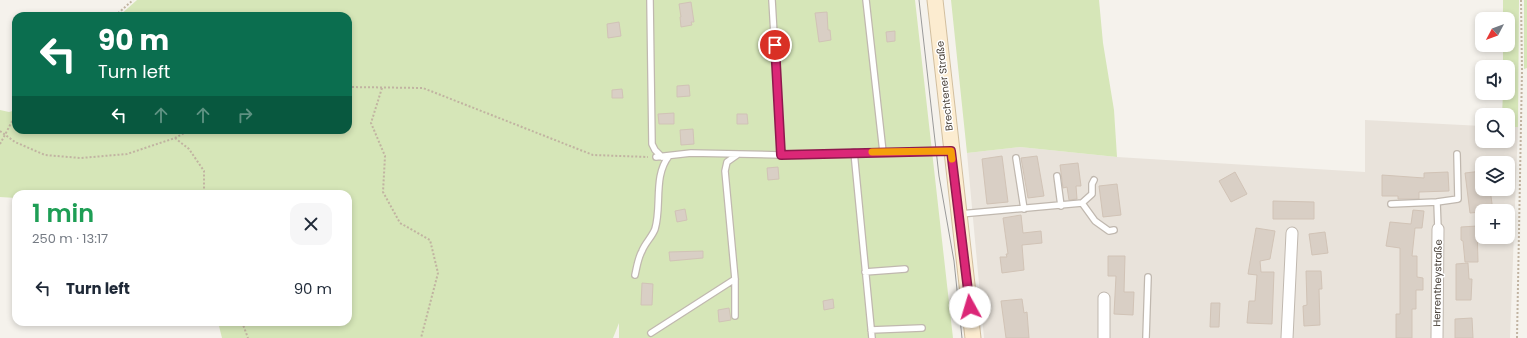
<!DOCTYPE html>
<meta charset="utf-8">
<style>
:root{--surface:#fff;--page:#f6f6f7;--text:#1f2937;--muted:#747a83}
body{margin:0;font-family:Poppins,sans-serif;background:var(--page);color:var(--text);height:100vh;display:flex;flex-direction:column;font-size:15px;white-space:nowrap}
*{box-sizing:border-box;margin:0}
p{font-size:13px;color:var(--muted)}
.icon{flex:none;width:22px;height:22px;fill:none;stroke:currentColor;stroke-width:2;stroke-linecap:round;stroke-linejoin:round}
.map{position:relative;flex:1;overflow:hidden}
.sheet{position:absolute;left:12px;top:190px;width:340px;height:136px;display:flex;flex-direction:column;background:var(--surface);border-radius:12px;box-shadow:0 2px 6px #0003}
.sheet>*{flex:none}
.banner{position:absolute;left:12px;top:12px;width:340px;height:122px;border-radius:12px;box-shadow:0 2px 6px #0003;background:#0b6e4f;color:#fff;overflow:hidden}
.needle{width:26px;rotate:229deg}
.fabs{position:absolute;left:1475px;top:12px;display:grid;gap:8px}
.fabs a{display:grid;place-items:center;width:40px;height:40px;border-radius:8px;background:var(--surface);box-shadow:0 2px 6px #0003;font-size:20px}
.pin{position:absolute;display:grid;place-items:center;width:34px;height:34px;color:#fff;margin:-17px;border:2px solid #fff;border-radius:50%;box-shadow:0 1px 4px #0007}
.me{position:absolute;width:44px;margin:-22px;rotate:354deg;stroke-linejoin:round;filter:drop-shadow(0 0 3px #0008)}
.turn{display:flex;align-items:center;gap:14px;height:84px;padding:0 20px;font-size:18px}
.turn .icon{width:52px;height:52px;stroke-width:2.5}
.turn b{display:block;font-size:28px;line-height:34px}
.lanes{display:flex;align-items:center;height:38px;padding:0 20px;background:#0003;justify-content:center;gap:20px;direction:ltr}
.lanes .off{opacity:.35}
.round{display:grid;place-items:center;flex:none;width:42px;height:42px;border-radius:12px;background:var(--page)}
.head{display:flex;align-items:center;justify-content:space-between;height:68px;padding:0 20px}
h1{font-size:24px;font-weight:600;line-height:30px;color:#1e9e55}
ul{padding:0;list-style:none}
li{display:flex;align-items:center;gap:12px;height:60px;padding:0 20px}
li div{flex:1}
li b{display:block;font-size:15px}
li em{font-style:normal}
.map>svg:first-child{display:block}
.residential{fill:#e9e3db;fill-rule:evenodd}
.green{fill:#d6e6b8}
.building{fill:#d9cfc5;stroke:#d1c3b6}
.lines{fill:none;stroke-linecap:round;stroke-linejoin:round}
.service-casing{stroke:#c0b8af;stroke-width:8}
.minor-casing{stroke:#c0b8af;stroke-width:13}
.secondary-casing{stroke:#d2bf9f;stroke-width:17}
.path{stroke:#c1b3a1;stroke-width:2;stroke-dasharray:2 2;stroke-linecap:butt}
.service{stroke:#fff;stroke-width:5.5}
.minor{stroke:#fff;stroke-width:11}
.secondary{stroke:#fcecd0;stroke-width:15}
.tram{stroke:#9a9a9a;stroke-width:1}
.route-casing{stroke:#8e194d;stroke-width:10}
.route{stroke:#db2777;stroke-width:7}
.slow{stroke:#f59e0b;stroke-width:7}
.labels{text-anchor:middle;stroke-width:3;stroke-linejoin:round;paint-order:stroke}
.street-label{font-size:10px;fill:#4a423a;stroke:#fff}
</style>
<div class="map">
<svg width="1527" height="338" viewBox="0 0 1527 338">
<rect width="100%" height="100%" fill="#f5f2ec"/>
<path class="residential" d="M1365 120 1482 126V141H1508V127H1518L1510 338H984L967 153 1020 147 1117 157 1365 172ZM1482 163H1508V189H1482ZM1482 211H1508V237H1482Z"/>
<path class="green" d="M137 0H915L953 338H619V323L613 338H222L218 322H348V194H16V198L0 197V110L9 112 16 110V130H348V16H119Z
M951 0H1099L1103 43 1114 110 1117 157 1020 147 967 153Z
M1503 0H1519L1518 127H1508V115H1502L1503 93H1508V67H1503V45H1508V19H1503Z
M1524 0H1527V68L1524 69Z"/>
<path class="building" d="M691 2 694 22H691L692 25 681 27 680 17H681L679 4Z
M827 12 828 30H830L831 40 819 42 815 13Z
M619 22 621 36 608 38 607 24Z
M895 31V41L887 42 886 32Z
M689 85 690 96 677 97V86Z
M622 89 623 98H612V90Z
M674 113V124H659L658 114Z
M737 114H747L748 124H737Z
M693 129 694 144 681 145 680 130Z
M1002 156 1008 202 987 204 982 159Z
M1037 156 1044 196 1028 198 1021 158Z
M1078 163 1081 186H1076L1077 199 1069 200 1067 187 1063 188 1060 165Z
M778 167 779 179 768 180 767 168Z
M1482 171V189H1490L1493 211 1470 213 1465 173Z
M1235 172 1247 194 1231 202 1219 181Z
M1448 172 1449 191 1419 192V199H1398V196H1382V175L1424 178V173Z
M1117 184 1121 215 1103 217 1099 186Z
M1273 201 1314 202V219H1273Z
M685 209 687 220 677 222 675 211Z
M1413 210 1424 211 1422 228H1415L1412 256H1417V277L1423 278V290H1416V309H1412V338H1396V314H1400V248L1386 246 1390 222 1411 224Z
M1021 215 1023 233 1041 231 1042 243 1022 245 1024 270 1002 273 1000 257H1007L1006 254H1008L1003 218Z
M1477 226 1478 262H1465L1463 241 1461 240V227Z
M1256 228 1275 231 1270 259 1260 261 1261 272H1274L1272 324 1247 323 1249 301H1255L1257 275 1248 274Z
M1325 232 1328 253 1312 255 1309 234Z
M703 251V258L670 261 669 252Z
M1108 256H1125L1124 292H1134L1133 315 1114 314 1116 276H1108Z
M1468 263 1469 279H1472L1471 300H1456V264Z
M1306 271H1321L1322 289H1319L1320 325 1304 326 1303 306 1307 305Z
M642 283 653 284 652 305H641Z
M833 299 834 308 824 310 823 301Z
M1022 299 1024 313 1027 312 1029 338H1006L1001 301Z
M1211 303H1220L1219 327H1210Z
M729 308 731 320 719 322 718 310Z
M1472 318 1473 338H1455V319Z"/>
<g class="lines">
<g class="service-casing">
<path id="service" d="M650 0 652 144 655 150 662 157
M772 0 781 155
M866 0 883 152
M854 152 872 338
M656 157 691 153 781 155 951 151
M1016 158 1024 209
M1057 176 1061 206
M1082 203 1092 194V184L1094 180
M1391 204 1437 202
M960 214 1082 203 1095 221 1109 231 1114 230
M1438 229 1437 202 1458 199 1457 154
M865 272 905 269
M635 275C637 266 638 258 642 251 645 243 652 237 655 229 662 206 653 176 669 156
M735 316V279L725 171 727 162 737 155
M871 330 922 328
M651 333 735 279
M1146 338 1148 277"/>
</g>
<g class="minor-casing">
<path id="minor" d="M1104 338V298
M1287 338 1292 233
M1437 338 1438 229"/>
</g>
<g class="secondary-casing">
<path id="secondary" d="M935 0 973 338"/>
</g>
<path class="path" d="M115 16 133 0
M348 87 423 88 593 155 648 157
M382 88 371 123 385 156 383 192 400 223 430 240 438 273 421 338
M0 131 15 142 45 155 81 158 127 154 175 138 190 130
M175 138 189 149 204 171V194
M0 144 16 114
M242 322 248 338
M1517 338 1522 71 1521 0"/>
<use href="#service" class="service"/>
<use href="#minor" class="minor"/>
<use href="#secondary" class="secondary"/>
<path class="tram" d="M919 0 939 176 954 261 962 338"/>
</g>
<g class="lines">
<g class="route-casing">
<path id="route" d="M775 45 781 155 951 151 970 307"/>
</g>
<use href="#route" class="route"/>
<path class="slow" d="M872 152 951 151 952 159"/>
</g>
<g class="labels">
<g class="street-label">
<text transform="translate(944 86) rotate(-96)" y="4">Brechtener Straße</text>
<text transform="translate(1437 283) rotate(-89)" y="4">Herrentheystraße</text>
</g>
</g>
</svg>
<div class="fabs">
<a><svg class="needle" viewBox="-14 -14 28 28"><path d="M0-13l5 13h-10z" fill="#e53935"/><path d="M0 13l5-13h-10z" fill="#747a83"/></svg></a>
<a><svg class="icon" aria-label="sound" viewBox="0 0 24 24"><path d="M4 9h4l5-4v14l-5-4H4zM17 9q2 3 0 6"/></svg></a>
<a><svg class="icon" aria-label="search" viewBox="0 0 24 24"><circle cx="10" cy="10" r="6"/><path d="M15 15l6 6"/></svg></a>
<a><svg class="icon" aria-label="layers" viewBox="0 0 24 24"><path d="M12 4l9 5-9 5-9-5zM3 14l9 5 9-5"/></svg></a>
<a>+</a>
</div>
<div class="pin" style="left:775px;top:45px;background:#d93025"><svg class="icon" aria-label="arrive" viewBox="0 0 24 24"><path d="M6 21V4h12l-3 4 3 4H6"/></svg></div>
<svg class="me" style="left:970px;top:307px" viewBox="-20 -20 40 40"><circle r="19" fill="#fff"/><path d="M0-13L10 11 0 6-10 11z" fill="#db2777"/></svg>
<div class="banner">
<div class="turn"><svg class="icon" aria-label="left" viewBox="0 0 24 24"><path d="M17 20v-9H6M10 6l-5 5 5 5"/></svg><div><b>90 m</b>Turn left</div></div>
<div class="lanes"><svg class="icon" aria-label="left" viewBox="0 0 24 24"><path d="M17 20v-9H6M10 6l-5 5 5 5"/></svg><svg class="icon off" aria-label="ahead" viewBox="0 0 24 24"><path d="M12 20V5M6 11l6-6 6 6"/></svg><svg class="icon off" aria-label="ahead" viewBox="0 0 24 24"><path d="M12 20V5M6 11l6-6 6 6"/></svg><svg class="icon off" aria-label="right" viewBox="0 0 24 24"><path d="M7 20v-9h11M14 6l5 5-5 5"/></svg></div>
</div>
<section class="sheet">
<div class="head"><div><h1>1 min</h1><p>250 m · 13:17</p></div><a class="round"><svg class="icon" aria-label="close" viewBox="0 0 24 24"><path d="M6 6l12 12M18 6L6 18"/></svg></a></div>
<ul>
<li><svg class="icon" aria-label="left" viewBox="0 0 24 24"><path d="M17 20v-9H6M10 6l-5 5 5 5"/></svg><div><b>Turn left</b></div><em>90 m</em></li>
</ul>
</section>
</div>
